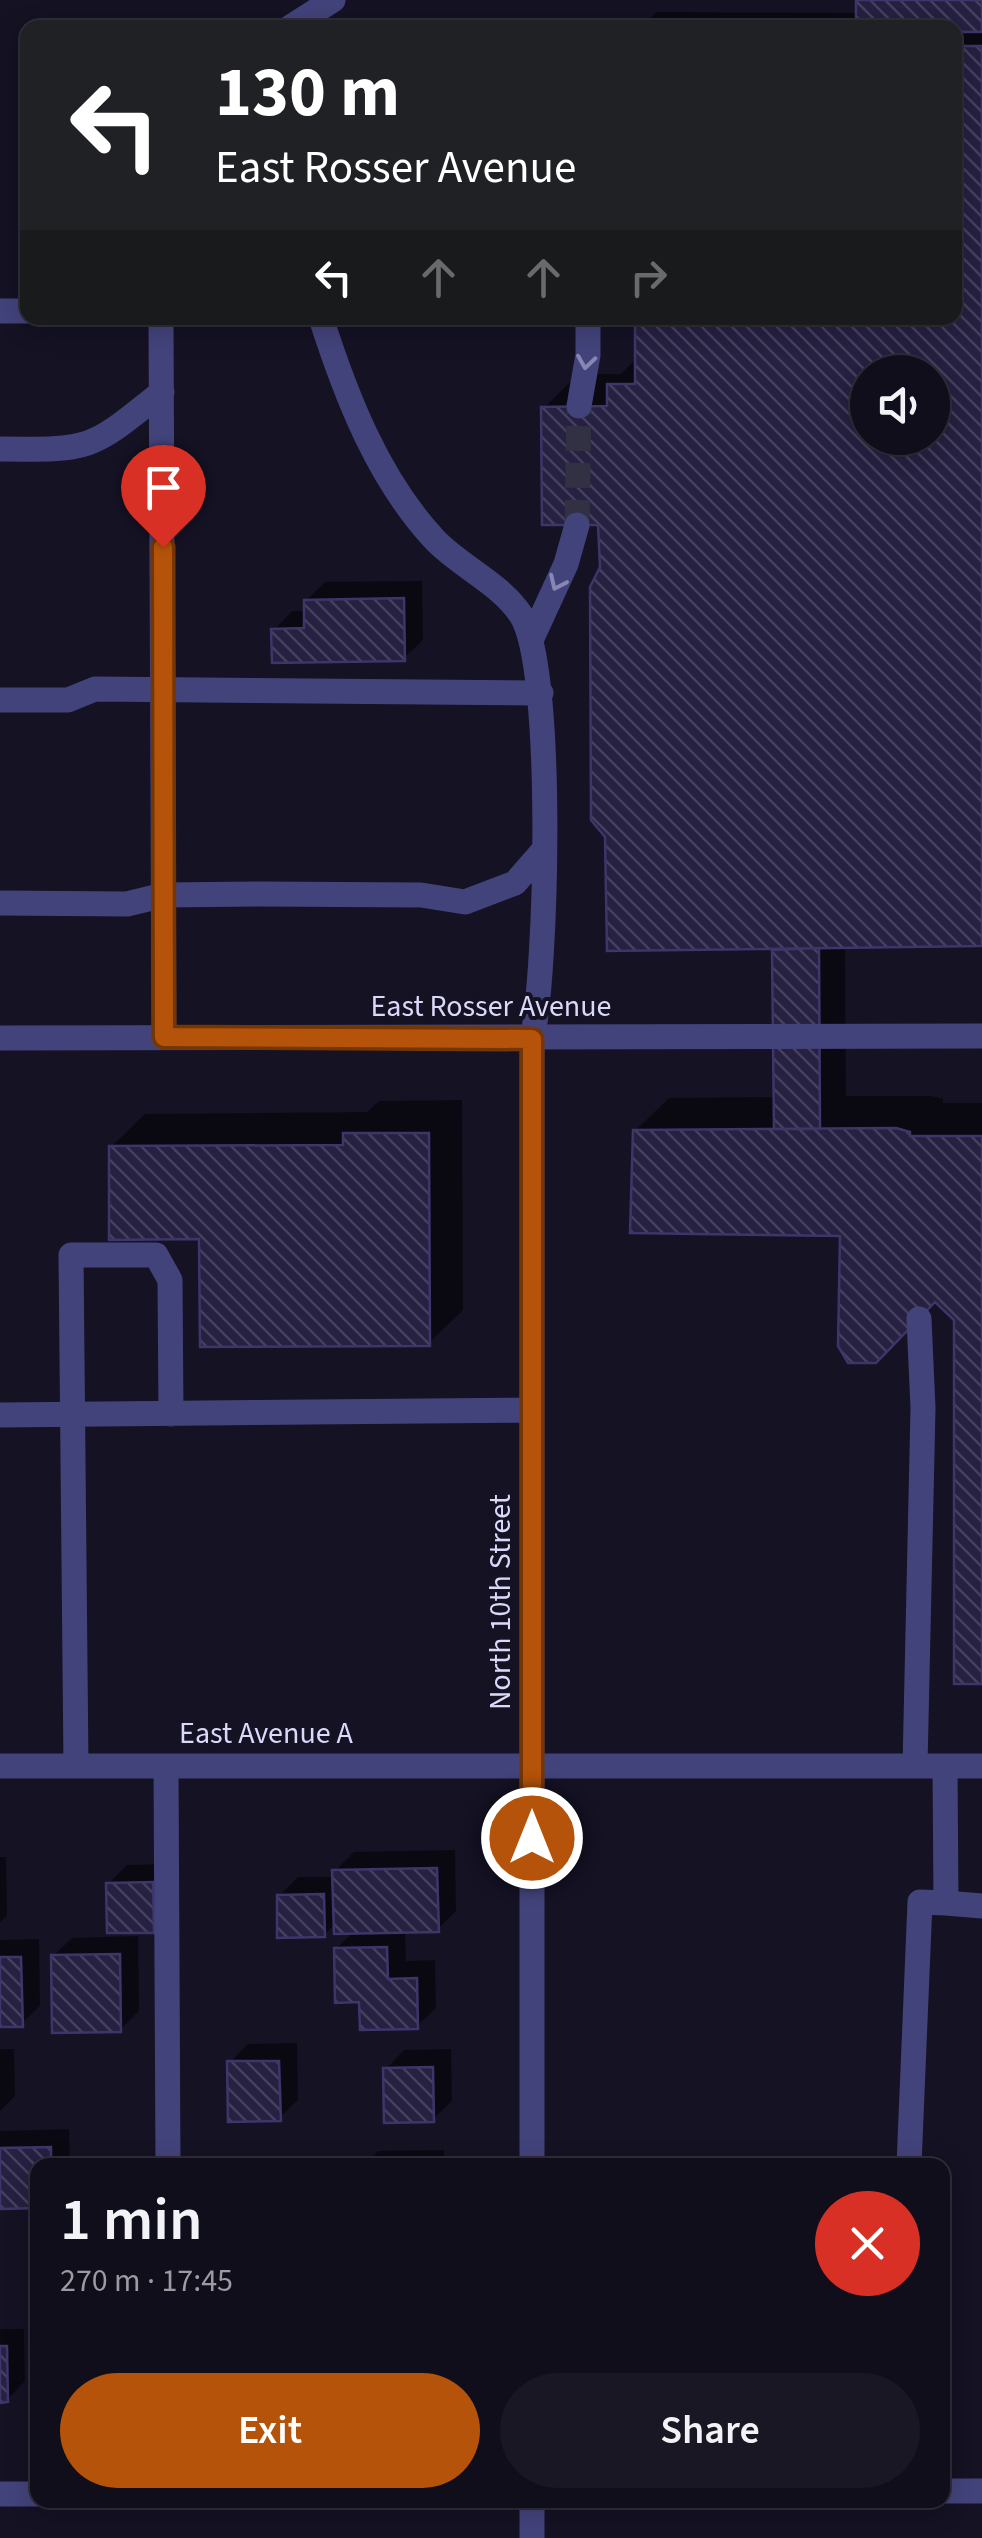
<!DOCTYPE html>
<meta charset="utf-8">
<style>
:root{--surface:#0f0e1a;--page:#181723;--text:#f1f3f6;--muted:#9b9ca2;--line:#2f2e39;--accent:#b45309}
body{margin:0;font-family:"Source Sans 3",sans-serif;background:var(--page);color:var(--text);height:100vh;display:flex;flex-direction:column;font-size:38px;white-space:nowrap}
*{box-sizing:border-box;margin:0}
p{font-size:32px;color:var(--muted)}
.icon{flex:none;width:55px;height:55px;fill:none;stroke:currentColor;stroke-width:2;stroke-linecap:round;stroke-linejoin:round}
.map{position:relative;flex:1;overflow:hidden}
.drawer{position:absolute;left:30px;top:2158px;width:920px;height:350px;display:flex;flex-direction:column;background:var(--surface);border-radius:20px;box-shadow:0 5px 25px #0003,0 0 0 2px var(--line)}
.drawer>*{flex:none}
.hud{position:absolute;left:20px;top:20px;width:942px;height:305px;border-radius:20px;box-shadow:0 5px 25px #0003,0 0 0 2px var(--line);background:#202124;color:#fff;overflow:hidden}
.controls{position:absolute;left:850px;top:355px;display:grid;gap:20px}
.controls a{display:grid;place-items:center;width:100px;height:100px;border-radius:50%;background:var(--surface);box-shadow:0 5px 25px #0003,0 0 0 2px var(--line);font-size:50px}
.pin{position:absolute;display:grid;place-items:center;width:85px;height:85px;color:#fff;margin:-102px -42px;border-radius:50% 50% 50% 0;rotate:-45deg;box-shadow:0 0 10px #0007}
.pin .icon{rotate:45deg}
.me{position:absolute;width:110px;margin:-55px;rotate:0deg;stroke-linejoin:round;filter:drop-shadow(0 0 8px #0008)}
.turn{display:flex;align-items:center;gap:35px;height:210px;padding:0 30px;font-size:45px}
.turn .icon{width:130px;height:130px;stroke-width:2.5}
.turn b{display:block;font-size:70px;line-height:85px}
.lanes{display:flex;align-items:center;height:95px;padding:0 30px;background:#0003;justify-content:center;gap:50px;direction:ltr}
.lanes .off{opacity:.35}
.round{display:grid;place-items:center;flex:none;width:105px;height:105px;border-radius:52px;background:var(--page)}
.headline{display:flex;align-items:center;justify-content:space-between;height:170px;padding:0 30px}
h1{font-size:60px;font-weight:600;line-height:75px}
.primary-button{display:flex;gap:20px;margin-top:auto;padding:20px 30px}
.primary-button a{flex:1;height:115px;border-radius:60px;background:var(--accent);color:#fff;font-size:40px;font-weight:600;line-height:115px;text-align:center}
.primary-button a+a{background:var(--page);color:var(--text)}
.map>svg:first-child{display:block}
.shadow{fill:#0007;fill-rule:evenodd}
.building{fill:url(#building-back-hatch);stroke:#3e356a;stroke-width:2.5;fill-rule:evenodd}
.lines{fill:none;stroke-linecap:round;stroke-linejoin:round}
.minor-tunnel{stroke:#323043;stroke-width:25;stroke-dasharray:25 12;stroke-linecap:butt}
.minor{stroke:#43437c;stroke-width:25}
.oneway{stroke:#8786b5}
.route-casing{stroke:#753606;stroke-width:25}
.route{stroke:#b45309;stroke-width:18}
.labels{text-anchor:middle;stroke-width:8;stroke-linejoin:round;paint-order:stroke}
.street-label{font-size:30px;fill:#dbd9fa;stroke:#141223}
</style>
<div class="map">
<svg width="982" height="2538" viewBox="0 0 982 2538">
<defs>
<pattern id="building-back-hatch" width="6" height="6" patternUnits="userSpaceOnUse" patternTransform="scale(2.5)"><rect width="6" height="6" fill="#262041"/><path d="M-1 5l2 2M0 0l6 6M5-1l2 2" fill="none" stroke="#45405d"/></pattern>
</defs>
<rect width="100%" height="100%" fill="#141223"/>
<path class="shadow" d="M859 0H982V943L845 945 846 1096H931L943 1099V1103H982V1681L957 1319 843 1233 635 1131 669 1098 776 1097 774 951 779 946 603 567 600 522 544 408 578 374H621L638 357V325L645 318H955V28H641L656 12 859 13ZM868 372H932V438H868Z
M422 581 423 640 404 658 274 630 292 611H306V601L325 582Z
M462 1100 463 1310 429 1343 202 1237 111 1147 145 1114 367 1112 379 1101Z
M455 1850 456 1911 438 1929 405 1930 406 1961 435 1960 436 2008 417 2026 362 2000 336 1949 354 1931 336 1923 324 1935 279 1896 298 1877H335V1871L354 1852Z
M0 1857H6L7 1916 0 1922Z
M171 1864 172 1911 153 1930 108 1884 127 1865Z
M138 1936 139 2011 120 2030 53 1956 72 1938Z
M39 1939 40 2006 21 2024 0 2025V1940Z
M297 2043 298 2100 279 2118 230 2062 248 2044Z
M0 2049H14L15 2096 0 2111Z
M451 2049 452 2101 433 2119 386 2069 404 2050Z
M69 2129 70 2165H38L0 2206V2131Z
M444 2150V2165H364L378 2151Z
M0 2329H24L25 2381 7 2400H0Z"/>
<path class="building" d="M856 0H982V32H955V28H856Z
M955 46H982V946L607 951 605 837 591 820 590 587 600 567 598 525H542L541 407 607 406V384H635V324L671 322V318H955ZM868 372H932V438H868Z
M404 598 405 661 272 663 271 629 304 628V600Z
M819 948 820 1129H774L772 950Z
M896 1128 910 1132V1136H982V1684H954V1320L935 1302 876 1363H848L838 1346 840 1236 630 1233 633 1130Z
M343 1133H429L430 1346 200 1347 199 1239 109 1240V1146L343 1145Z
M437 1868 439 1932 334 1934 332 1870Z
M153 1882 154 1933H107L106 1883Z
M324 1894 325 1937 277 1938V1895Z
M387 1947 388 1979 417 1978 418 2029 360 2030 359 2002 335 2003 334 1948Z
M120 1954 121 2032 52 2033 51 1955Z
M0 1957H21L23 2027H0Z
M227 2061H279L281 2121 228 2122Z
M433 2067 434 2122 384 2123 383 2068Z
M51 2147V2165H38V2208L0 2209V2148Z
M0 2346H7L8 2402 0 2403Z"/>
<g class="lines">
<path class="minor-tunnel" d="M577 525 579 406"/>
<path class="minor" d="M289 28 333 0
M0 311H28
M161 318 164 1037
M321 318C346 396 378 479 435 540 461 567 501 584 521 615 555 667 547 972 532 1039V2165
M579 406 588 355V318
M0 449C92 450 90 450 162 392
M532 638 566 564 577 525
M0 700H68L95 689 541 693
M0 903 127 904 164 895 260 894 421 895 465 902 515 883 542 852
M0 1038 982 1036
M0 1415 532 1410
M0 1766H982
M76 1766 71 1255H156L170 1280 171 1414
M166 1766 168 2165
M915 1766 923 1408 919 1319
M945 1766 946 1903 982 1906
M909 2165 920 1902 946 1903
M942 2491H982
M0 2494H38
M532 2538V2500"/>
</g>
<defs><path id="oneway-chevron" d="M-2-3.5L2.5 0L-2 3.5" fill="none" stroke-width="1.6" stroke-linecap="round" stroke-linejoin="round" transform="scale(2.5)"/></defs>
<g class="oneway">
<use href="#oneway-chevron" transform="translate(586 362) rotate(98)"/>
<use href="#oneway-chevron" transform="translate(557 583) rotate(115)"/>
</g>
<g class="lines">
<g class="route-casing">
<path id="route" d="M163 547 164 1037 532 1039V1838"/>
</g>
<use href="#route" class="route"/>
</g>
<g class="labels">
<g class="street-label">
<text x="491" y="1016">East Rosser Avenue</text>
<text transform="translate(500 1602) rotate(-90)" y="10">North 10th Street</text>
<text x="266" y="1743">East Avenue A</text>
</g>
</g>
</svg>
<div class="controls">
<a><svg class="icon" aria-label="sound" viewBox="0 0 24 24"><path d="M4 9h4l5-4v14l-5-4H4zM17 9q2 3 0 6"/></svg></a>
</div>
<div class="pin" style="left:163px;top:547px;background:#d93025"><svg class="icon" aria-label="arrive" viewBox="0 0 24 24"><path d="M6 21V4h12l-3 4 3 4H6"/></svg></div>
<svg class="me" style="left:532px;top:1838px" viewBox="-20 -20 40 40"><circle r="17" fill="#b45309" stroke="#fff" stroke-width="3"/><path d="M0-11L8 9 0 5-8 9z" fill="#fff"/></svg>
<div class="hud">
<div class="turn"><svg class="icon" aria-label="left" viewBox="0 0 24 24"><path d="M17 20v-9H6M10 6l-5 5 5 5"/></svg><div><b>130 m</b>East Rosser Avenue</div></div>
<div class="lanes"><svg class="icon" aria-label="left" viewBox="0 0 24 24"><path d="M17 20v-9H6M10 6l-5 5 5 5"/></svg><svg class="icon off" aria-label="ahead" viewBox="0 0 24 24"><path d="M12 20V5M6 11l6-6 6 6"/></svg><svg class="icon off" aria-label="ahead" viewBox="0 0 24 24"><path d="M12 20V5M6 11l6-6 6 6"/></svg><svg class="icon off" aria-label="right" viewBox="0 0 24 24"><path d="M7 20v-9h11M14 6l5 5-5 5"/></svg></div>
</div>
<section class="drawer">
<div class="headline"><div><h1>1 min</h1><p>270 m · 17:45</p></div><a class="round" style="background:#d93025;color:#fff"><svg class="icon" aria-label="close" viewBox="0 0 24 24"><path d="M6 6l12 12M18 6L6 18"/></svg></a></div>
<div class="primary-button"><a>Exit</a><a>Share</a></div>
</section>
</div>
